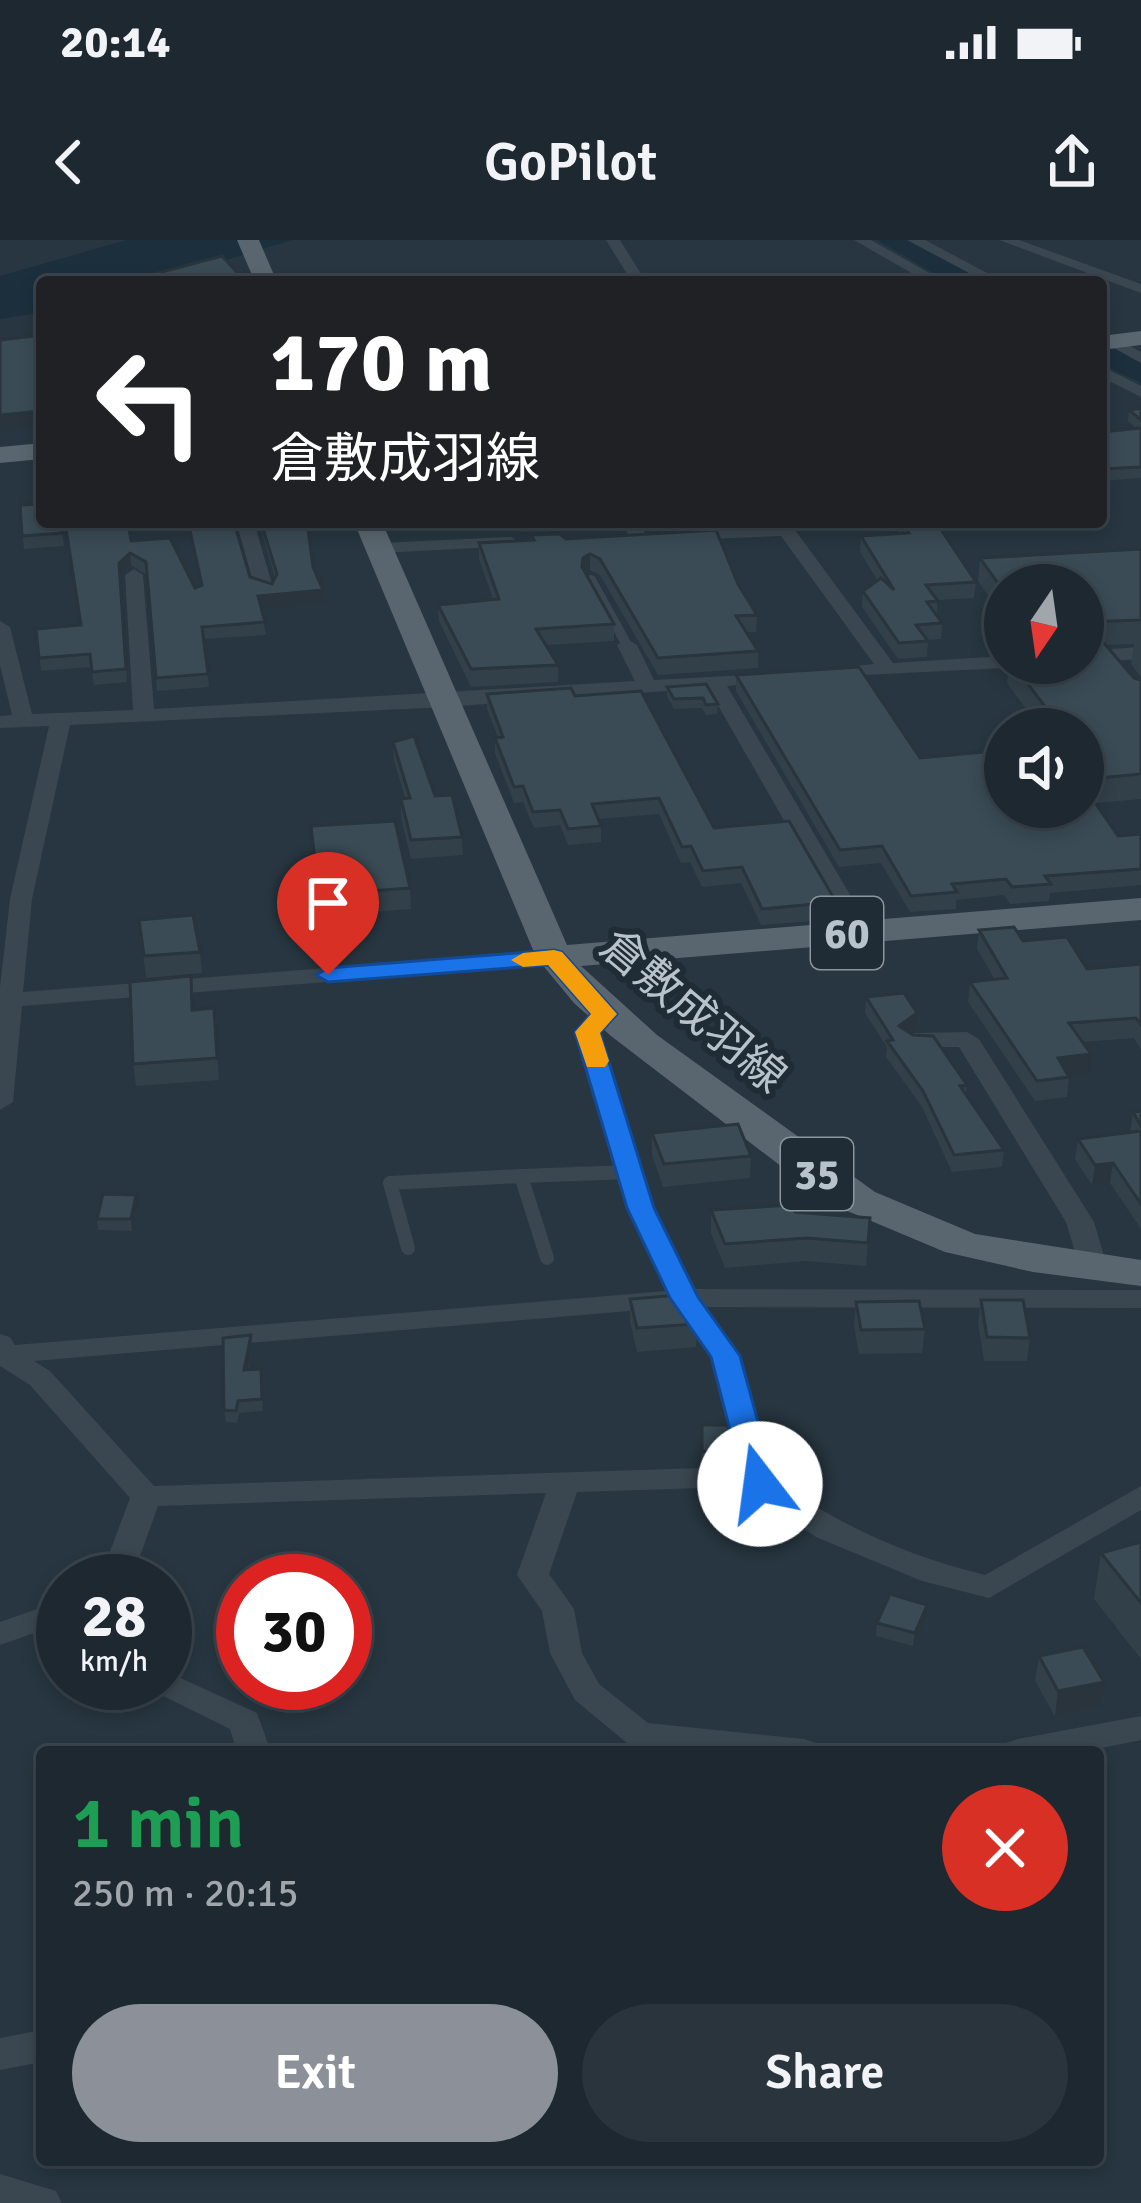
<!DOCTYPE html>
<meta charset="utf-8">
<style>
:root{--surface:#1d2830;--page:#2a343c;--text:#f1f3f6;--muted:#a0a6ab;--line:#3b444c;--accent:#8c9099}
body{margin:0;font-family:Signika,"Noto Sans JP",sans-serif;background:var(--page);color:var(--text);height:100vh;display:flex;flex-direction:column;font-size:45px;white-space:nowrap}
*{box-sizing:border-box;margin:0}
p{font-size:39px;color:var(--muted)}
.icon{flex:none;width:66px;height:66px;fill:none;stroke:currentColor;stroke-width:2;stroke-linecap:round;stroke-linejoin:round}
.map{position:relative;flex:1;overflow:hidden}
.sheet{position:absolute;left:36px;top:1506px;width:1068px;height:420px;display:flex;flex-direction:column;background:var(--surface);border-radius:12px;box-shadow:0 6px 18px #0003,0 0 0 3px var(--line)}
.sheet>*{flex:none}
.banner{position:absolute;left:36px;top:36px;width:1071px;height:252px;border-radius:12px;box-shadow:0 6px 18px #0003,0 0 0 3px var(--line);background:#202124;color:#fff;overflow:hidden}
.needle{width:78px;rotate:193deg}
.controls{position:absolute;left:984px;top:324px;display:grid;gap:24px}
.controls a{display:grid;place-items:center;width:120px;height:120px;border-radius:50%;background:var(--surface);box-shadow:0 6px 18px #0003,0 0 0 3px var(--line);font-size:60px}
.speed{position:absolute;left:36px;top:1314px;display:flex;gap:24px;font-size:60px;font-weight:700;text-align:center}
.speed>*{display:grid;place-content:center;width:156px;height:156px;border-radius:50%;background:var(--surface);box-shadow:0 6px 18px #0003,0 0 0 3px var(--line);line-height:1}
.speed small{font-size:30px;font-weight:400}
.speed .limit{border:18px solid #d22;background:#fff;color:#111}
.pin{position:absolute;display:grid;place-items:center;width:102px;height:102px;color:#fff;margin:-123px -51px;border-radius:50% 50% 50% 0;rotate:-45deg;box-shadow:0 0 12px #0007}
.pin .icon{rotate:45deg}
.me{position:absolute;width:132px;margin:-66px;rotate:345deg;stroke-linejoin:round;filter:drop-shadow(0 0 9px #0008)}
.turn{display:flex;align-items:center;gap:42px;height:252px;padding:0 36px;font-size:54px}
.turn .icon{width:156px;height:156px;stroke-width:2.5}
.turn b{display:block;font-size:84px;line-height:102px}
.round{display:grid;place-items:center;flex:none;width:126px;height:126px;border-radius:63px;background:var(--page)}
.overview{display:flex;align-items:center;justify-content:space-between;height:204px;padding:0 36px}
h1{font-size:72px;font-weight:600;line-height:90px;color:#1e9e55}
.action{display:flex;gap:24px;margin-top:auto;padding:24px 36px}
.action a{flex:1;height:138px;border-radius:72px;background:var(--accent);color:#fff;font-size:48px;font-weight:600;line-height:138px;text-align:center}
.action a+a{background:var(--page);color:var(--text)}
.status{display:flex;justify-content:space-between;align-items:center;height:84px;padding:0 60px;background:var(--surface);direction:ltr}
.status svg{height:33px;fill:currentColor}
header{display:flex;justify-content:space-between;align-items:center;height:156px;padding:0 36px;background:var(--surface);font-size:54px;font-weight:600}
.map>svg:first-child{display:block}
.water{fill:#1b2f3d}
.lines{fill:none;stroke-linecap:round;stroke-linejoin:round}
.river{fill:#1b2f3d;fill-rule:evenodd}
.lane-far1{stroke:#3b4750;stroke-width:10}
.lane{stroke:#3b4750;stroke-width:14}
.street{fill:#3b4750;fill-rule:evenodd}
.primary{fill:#5a666f;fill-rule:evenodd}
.wall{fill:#324049}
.shaded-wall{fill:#29343c}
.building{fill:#3a4b55;stroke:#29343c;stroke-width:3}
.route{fill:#1a73e8;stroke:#114b97;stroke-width:3}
.slow{fill:#f59e0b}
.labels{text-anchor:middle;stroke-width:12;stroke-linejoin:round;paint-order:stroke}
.shield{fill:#202c35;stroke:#8a959d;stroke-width:3}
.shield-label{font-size:42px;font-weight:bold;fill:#b8c2ca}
.street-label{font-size:45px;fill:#b8c2ca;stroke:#202c35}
</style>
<div class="status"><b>20:14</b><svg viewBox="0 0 49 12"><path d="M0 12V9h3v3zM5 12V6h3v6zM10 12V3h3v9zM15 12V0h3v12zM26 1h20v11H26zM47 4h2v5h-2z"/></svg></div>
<header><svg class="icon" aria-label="back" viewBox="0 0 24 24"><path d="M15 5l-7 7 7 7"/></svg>GoPilot<svg class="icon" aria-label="share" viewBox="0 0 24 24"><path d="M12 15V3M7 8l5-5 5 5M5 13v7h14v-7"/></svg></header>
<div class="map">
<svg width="1141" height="1963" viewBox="0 0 1141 1963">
<rect width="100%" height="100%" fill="#273640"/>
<path class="water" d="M127 0H292L154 42H42V72L0 79V36Z"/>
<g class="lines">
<path class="river" d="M877 0H915L987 42H949Z
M1101 100 1141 119V143L1101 124Z"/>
<path class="lane-far1" d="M591 340 627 405"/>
<path class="lane" d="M408 1008 390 943 521 936
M547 1018 521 936 630 932"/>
<path class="street" d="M606 0H620L646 42H632Z
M854 0H871L945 42H927Z
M907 0H925L1004 42H986Z
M999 0H1019L1141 44V53Z
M1101 90 1141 112V123L1101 101Z
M1101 126 1141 146V157L1101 137Z
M236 282H254L273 348 271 352 255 348Z
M620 282H638L648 297 633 301Z
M771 282H789L893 423 1005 416V423H1014L1005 428 823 437V429L874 424 781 296 681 300 672 295 681 290 773 285Z
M511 297 520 302 517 306 379 313 370 308 379 303Z
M134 329 143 335 154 469 635 441 617 405 627 399 637 405 654 440 780 433V441L727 446 872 692 860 699 848 692 708 448 446 467 70 485 32 659 23 752 554 710 566 717 554 724 22 766 13 862 0 870V747L10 659 49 486 0 488V476L12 475 0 425V381L10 387 32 474 133 470 125 335Z
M1141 407V419L1083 423V411Z
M605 767 617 774 600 793 654 968 694 1049 1141 1050V1068L704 1067 739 1116 774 1240C842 1286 904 1315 985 1335L1141 1246V1270L989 1358 922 1341 816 1297 752 1254 702 1248 577 1252 549 1334 574 1369 582 1413 599 1444 648 1483 804 1499 816 1503 821 1512H690L627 1503 575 1460 550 1413 542 1371 517 1335 546 1253 158 1266 131 1341H99L130 1258 30 1145 0 1126V1094L10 1097 15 1105 667 1051 628 968 575 792 596 769ZM676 1067 711 1117 741 1233 702 1228 154 1246 50 1131 34 1121Z
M967 792 979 799 1094 982 1108 1029 1104 1035 1094 1037 1080 1029 1066 982 959 807H914L902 800 914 793Z
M63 1360V1383L0 1405V1382Z
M165 1431 257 1473 271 1512H237L230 1489 153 1451 148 1443H165Z
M1141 1476V1500L1082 1512H1001L1006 1503 1018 1499Z
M42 1790V1822L0 1830V1798Z
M0 1934 56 1951 62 1963H0Z"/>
<path class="primary" d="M237 0H259L277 42H255Z
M1141 91V105L1101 110V96Z
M42 203V219L0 223V207Z
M354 282H382L567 705 1141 658V680L581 726 657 795 875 952 975 994 1141 1020V1046L1033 1032 945 1012 845 970 786 930 611 796 574 763 536 717Z"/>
</g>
<path class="wall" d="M1141 168V238L1101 241V192L1137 189 1128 181 1129 170Z
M20 265 61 282 64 306 24 309Z
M187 282H234L250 337 272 344 275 338 259 282H317L307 283 313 327 324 363 261 368 266 395 203 399 209 447 157 451 147 335 131 325 121 335 127 442 94 445 91 427 41 431 36 389 80 385 131 301 195 348 201 346Z
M410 282H439V283L410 285Z
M514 282H548V291L520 292Z
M683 282H723L685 285Z
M898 282H936L976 342 974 358 937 360V375L942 383 941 399 928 400 927 417 898 419 862 367 863 351 878 341 860 312 861 296 898 294Z
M531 295 566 299 738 344 757 375 756 392H746L758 411V428L658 435 600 335 590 330 585 333 614 384V401L546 405 558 425V442L471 447 439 381 438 365 493 359 479 319V303L531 300Z
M1141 309V437L1131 424 1134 404 1106 405 1134 438 1141 440V559L1096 563 1118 596 1141 594V645L1050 653 1049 661 1010 664 1004 655 956 660V669L910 672 881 623 839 627 736 451V435L920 518 1058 573 1087 551 1083 546V489H1041L1007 443 1009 423H1083L1005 345V380L978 341 980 318Z
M667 447 718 464 717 474 706 475 702 468 674 469 667 456Z
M487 454 575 456 714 588 836 662 835 679 761 685 741 643 702 647 690 622 681 623 659 574 598 579 601 586V602L568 605 560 585 534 588 523 562 514 563 495 513V498L498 497 487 469Z
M393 502 435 556 462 597 463 615 411 619 401 577V559L405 558 394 520Z
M311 586 410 648 411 669 320 676Z
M139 680 200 712 202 733 146 738Z
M979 690 1023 701 1087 729 1141 724V810L1134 798 1082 802 1088 834 1069 836 1067 857 1035 861 968 762 970 742 995 740 977 709Z
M866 757 916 788 910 793 967 845 966 855 1004 910 1002 927 952 932 922 867 886 817 887 807 865 773Z
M214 768 219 840 136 846 133 824Z
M1141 871V989L1110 943 1092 945 1075 919 1078 899 1130 893 1133 872Z
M652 893 751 916 750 938 663 947 652 915Z
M136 955 138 966 132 991 98 990 97 979Z
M711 970 795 972 870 978 866 1026 805 1021 725 1028 711 993Z
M630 1059 697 1084 696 1107 637 1112 630 1082Z
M981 1060 1030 1098 1027 1121H984L978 1083Z
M856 1062 925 1089 922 1113 859 1114 854 1086Z
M251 1095 252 1107 248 1130 261 1129 263 1171 239 1173 237 1183 226 1182 224 1170Z
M702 1185 736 1215 735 1228 701 1224Z
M1141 1302V1419L1094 1359 1101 1313Z
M927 1365 926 1377 913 1406 876 1396 877 1383Z
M1039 1416 1100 1467 1055 1476 1035 1441Z"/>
<path class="shaded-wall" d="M42 171V187L0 191V175Z
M130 313 131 325 121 335 127 442 119 323Z
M590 314V330L583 334V318Z
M323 350 324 363 259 369 258 356Z
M917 773 916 788 898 802 899 786Z
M1091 814 1088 834 1055 838 1058 818Z
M1113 923 1110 943 1092 945 1095 925Z
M136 955 138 966 132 991 131 979Z
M251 1095 252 1107 245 1142 244 1130Z
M927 1365 926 1377 913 1406 915 1393Z
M1104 1442 1100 1467 1055 1476 1058 1451Z"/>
<path class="building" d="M222 16 246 42H158L143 37Z
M42 95V171L0 175V100Z
M1141 168V180L1129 170Z
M1141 188V227L1101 229V192Z
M42 264V282H61L62 293 22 296 20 265Z
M65 282H128L131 301 170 298 195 348 202 345 188 282H234L250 337 272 344 277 334 261 282H307L313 327 323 350 258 356 265 382 202 387 208 434 156 438 146 322 130 313 119 323 126 429 92 432 90 414 39 418 36 389 81 385Z
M902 282H936L976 342 926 345 938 361 927 362 942 383 916 385 928 401 899 403 863 351 881 338 894 350 861 296 909 293Z
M716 290 738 344 757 375 736 376 758 411 658 418 600 319 590 314 583 318 582 327 614 384 536 389 558 425 471 429 438 365 499 359 479 303 534 300 531 295 560 294 566 299Z
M1141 309V380L1085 382 1083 392V345H1005V353L980 318Z
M1083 400 1086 403 1103 402 1134 438 1141 440V534L1099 538 1083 516V489H1062L1012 423H1083Z
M859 427 920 518 1005 510V567H1053L1058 573 1065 567H1083V554L1087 551 1118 596 1141 594V629L1045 636 1051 644 1012 647 1006 639 952 644 957 652 911 656 882 606 840 610 736 435Z
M706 444 718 464 706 465 703 458 674 459 667 447Z
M571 448 575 456 641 451 714 588 789 581 836 662 762 669 742 627 703 631 691 606 682 607 659 558 592 564 601 586 568 589 560 570 533 572 523 546 514 547 495 498 503 497 487 454Z
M414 496 435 556 452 555 462 597 411 600 401 559 410 558 393 502Z
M395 581 410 648 319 655 311 586Z
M193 675 200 712 144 716 139 680Z
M1014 687 1023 701 1067 697 1087 729 1141 724V785L1136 778 1069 783 1091 814 1058 818 1069 837 1037 841 970 742 1007 738 979 690Z
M191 736 192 770 214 768 217 818 133 824 130 742Z
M904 753 917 773 899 786 913 795 933 796 967 845 960 846 1004 910 954 915 923 851 887 801 893 800 866 757Z
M1141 871V886L1133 872Z
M738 884 751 916 664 924 652 893Z
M1141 891V964L1113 923 1095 925 1078 899Z
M103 954 136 955 131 979H97Z
M792 965 795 972 870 978 868 1003 807 998 725 1004 711 970Z
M679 1055 697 1084 637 1088 630 1059Z
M981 1060H1023L1030 1098 987 1097Z
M919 1061 925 1089 861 1090 856 1062Z
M251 1095 244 1130 261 1129 262 1159 238 1161 236 1171 224 1170 223 1098Z
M702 1185H728L736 1215 702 1211Z
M1141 1302V1363L1101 1313Z
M890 1354 927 1365 915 1393 877 1383Z
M1083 1407 1104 1442 1058 1451 1039 1416Z"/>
<path class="route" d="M554 710 562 712 617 774 600 793 654 968 698 1057 740 1116 775 1244 771 1252 760 1255 744 1244 711 1117 670 1058 627 968 575 792 591 774 548 725 328 742 316 735 328 728Z"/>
<path class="slow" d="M554 710 562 712 617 774 600 793 609 821 605 827H587L575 792 591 774 548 725 523 727 511 720 523 713Z"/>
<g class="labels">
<g class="shield">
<rect x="811" y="657" width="72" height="72" rx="9"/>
<rect x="781" y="898" width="72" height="72" rx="9"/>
</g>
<g class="shield-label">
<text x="847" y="708">60</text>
<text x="817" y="949">35</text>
</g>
<g class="street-label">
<text transform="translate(694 770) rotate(40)" y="16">倉敷成羽線</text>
</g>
</g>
</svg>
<div class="controls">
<a><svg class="needle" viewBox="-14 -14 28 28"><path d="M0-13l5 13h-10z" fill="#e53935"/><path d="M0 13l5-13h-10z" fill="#a0a6ab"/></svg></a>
<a><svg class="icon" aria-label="sound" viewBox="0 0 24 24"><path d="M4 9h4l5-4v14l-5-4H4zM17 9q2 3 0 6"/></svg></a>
</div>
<div class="speed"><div>28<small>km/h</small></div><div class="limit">30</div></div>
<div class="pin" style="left:328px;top:735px;background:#d93025"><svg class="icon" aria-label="arrive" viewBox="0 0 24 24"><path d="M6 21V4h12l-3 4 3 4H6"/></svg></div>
<svg class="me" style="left:760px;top:1244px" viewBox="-20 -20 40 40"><circle r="19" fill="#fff"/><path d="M0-13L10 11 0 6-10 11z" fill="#1a73e8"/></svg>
<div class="banner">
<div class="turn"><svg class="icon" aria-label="left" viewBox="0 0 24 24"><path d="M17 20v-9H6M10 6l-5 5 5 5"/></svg><div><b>170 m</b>倉敷成羽線</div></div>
</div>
<section class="sheet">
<div class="overview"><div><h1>1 min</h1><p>250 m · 20:15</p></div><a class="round" style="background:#d93025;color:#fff"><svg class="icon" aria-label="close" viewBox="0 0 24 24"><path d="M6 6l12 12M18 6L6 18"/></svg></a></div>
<div class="action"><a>Exit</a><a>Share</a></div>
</section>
</div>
